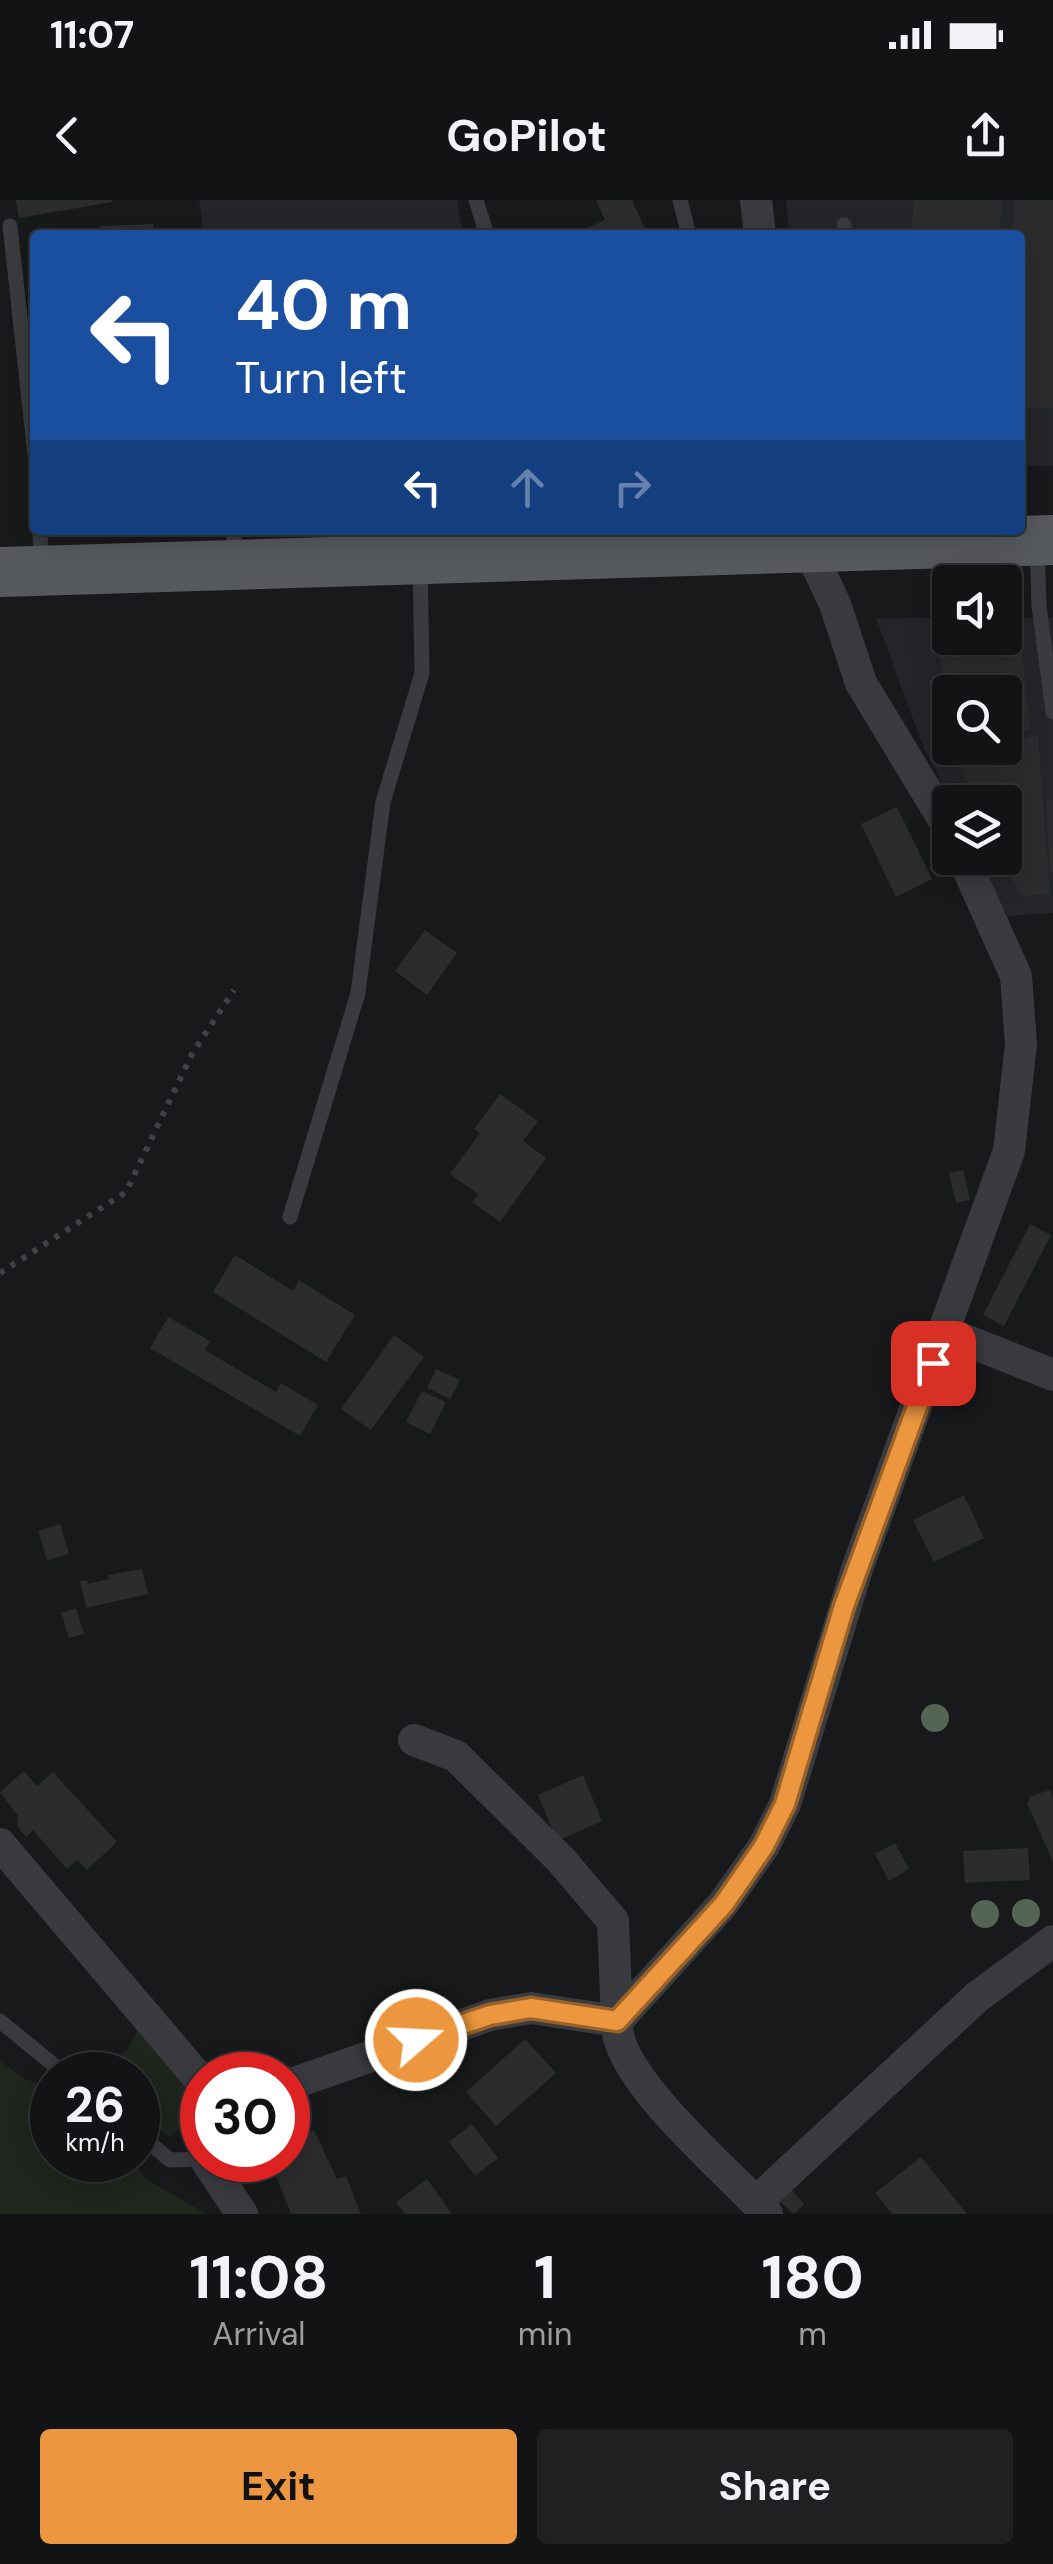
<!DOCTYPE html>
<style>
:root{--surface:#121314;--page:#1f2022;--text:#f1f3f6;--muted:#9c9ea0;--line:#313234;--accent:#ec973f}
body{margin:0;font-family:"DM Sans",sans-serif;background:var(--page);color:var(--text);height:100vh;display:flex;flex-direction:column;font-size:38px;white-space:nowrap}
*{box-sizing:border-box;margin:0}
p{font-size:32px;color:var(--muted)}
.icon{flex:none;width:55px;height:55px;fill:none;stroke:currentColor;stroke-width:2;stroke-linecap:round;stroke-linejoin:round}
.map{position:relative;height:2014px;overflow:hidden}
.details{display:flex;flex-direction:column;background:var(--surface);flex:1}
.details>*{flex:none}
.banner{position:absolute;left:30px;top:30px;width:995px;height:305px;border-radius:10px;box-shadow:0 5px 25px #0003,0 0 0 2px var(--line);background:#1a4fa0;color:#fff;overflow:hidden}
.fabs{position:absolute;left:932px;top:365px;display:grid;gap:20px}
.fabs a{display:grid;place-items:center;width:90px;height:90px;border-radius:10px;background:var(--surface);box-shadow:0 5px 25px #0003,0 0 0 2px var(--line);font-size:50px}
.speed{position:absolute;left:30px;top:1852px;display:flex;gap:20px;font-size:50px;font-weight:700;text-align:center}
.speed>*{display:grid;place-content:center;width:130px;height:130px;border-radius:50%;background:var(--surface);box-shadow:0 5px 25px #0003,0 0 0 2px var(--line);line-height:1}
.speed small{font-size:25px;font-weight:400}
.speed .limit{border:15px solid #d22;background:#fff;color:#111}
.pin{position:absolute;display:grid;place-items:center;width:85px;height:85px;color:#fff;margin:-42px;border-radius:20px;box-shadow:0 5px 15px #0006}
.me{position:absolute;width:110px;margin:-55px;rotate:71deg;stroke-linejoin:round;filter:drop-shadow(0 0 8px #0008)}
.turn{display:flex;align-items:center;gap:35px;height:210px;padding:0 40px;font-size:45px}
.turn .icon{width:130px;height:130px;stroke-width:2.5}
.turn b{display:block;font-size:70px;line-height:85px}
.lanes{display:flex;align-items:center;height:95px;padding:0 40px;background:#0003;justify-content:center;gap:50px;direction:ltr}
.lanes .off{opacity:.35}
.eta{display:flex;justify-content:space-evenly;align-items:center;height:170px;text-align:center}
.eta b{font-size:60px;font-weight:700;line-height:70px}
.button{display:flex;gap:20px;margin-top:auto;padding:20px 40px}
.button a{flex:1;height:115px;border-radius:10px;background:var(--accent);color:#111;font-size:40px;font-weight:700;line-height:115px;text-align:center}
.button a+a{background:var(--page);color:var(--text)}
.status{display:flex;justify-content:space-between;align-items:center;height:70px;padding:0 50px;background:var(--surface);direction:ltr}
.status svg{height:28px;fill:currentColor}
header{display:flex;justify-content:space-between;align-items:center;height:130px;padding:0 40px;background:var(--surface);font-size:45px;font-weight:700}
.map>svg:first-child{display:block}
.built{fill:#242528;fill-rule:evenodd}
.green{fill:#1f261e}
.building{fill:#2c2c2e}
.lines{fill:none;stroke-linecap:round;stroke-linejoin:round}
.path{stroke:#404346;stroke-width:6;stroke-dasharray:5 8;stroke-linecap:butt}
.service{stroke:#3a3b3f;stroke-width:15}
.minor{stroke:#3a3b3f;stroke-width:32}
.primary{stroke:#56595e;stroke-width:50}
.tree{fill:#546554}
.route-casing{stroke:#996229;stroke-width:25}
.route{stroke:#ec973f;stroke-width:18}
</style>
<div class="status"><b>11:07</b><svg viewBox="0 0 49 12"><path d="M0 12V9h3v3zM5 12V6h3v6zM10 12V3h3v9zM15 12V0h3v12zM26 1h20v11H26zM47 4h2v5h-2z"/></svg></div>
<header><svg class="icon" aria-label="back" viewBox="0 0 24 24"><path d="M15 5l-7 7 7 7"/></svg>GoPilot<svg class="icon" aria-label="share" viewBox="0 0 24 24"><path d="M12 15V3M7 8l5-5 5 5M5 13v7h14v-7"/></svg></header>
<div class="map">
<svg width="1053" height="2014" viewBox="0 0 1053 2014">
<rect width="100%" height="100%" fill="#18191b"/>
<path class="built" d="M199 0H457L463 35H204Z
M786 0H1053V266H1020V35H789Z
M876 418H950V438H1005V418H1053V713L1007 716 978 658H1005V602H951L923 546ZM950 492H1005V548H950Z"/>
<path class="green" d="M139 1828 195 1881C197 1908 189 1919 170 1937L138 1914V1875H106L105 1865 126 1851Z
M0 1861 25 1879 52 1888V1960H134L143 1977 206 2014H0Z"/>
<path class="building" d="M16 0H112V2L19 18Z
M596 0H632L648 35H572L605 20Z
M914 0H1002L999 35H911Z
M1015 0H1053V209L1020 207V35H1012Z
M153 24V35H101L100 26Z
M1019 420 1030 530 1005 533V492H950L947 531 937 429 950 427V438H1005V421Z
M1038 536 1050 694 1021 696 1003 658 1005 602H977L951 548H1005V539Z
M1053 600V672H1050L1046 601Z
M897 607 932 679 896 697 861 624Z
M425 730 457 753 427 795 395 771Z
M500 894 538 921 523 941 546 958 500 1022 472 1002 478 994 450 974 480 933 474 929Z
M963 970 970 1000 956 1003 949 973Z
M1030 1024 1051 1035 1004 1126 983 1115Z
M235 1055 293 1091 299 1080 355 1115 326 1162 213 1092Z
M168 1117 210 1141 205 1150 276 1192 281 1183 318 1205 300 1236 150 1148Z
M394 1135 424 1157 371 1230 341 1209Z
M436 1169 460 1180 450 1199 427 1188Z
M422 1191 446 1202 430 1234 406 1222Z
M964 1295 984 1338 934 1362 913 1320Z
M60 1324 69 1354 47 1360 38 1331Z
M142 1369 148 1394 86 1408 80 1381 87 1380 88 1384 109 1379 108 1375Z
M76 1408 84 1434 69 1438 61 1413Z
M24 1571 37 1586 53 1572 117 1642 87 1670 77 1660 67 1669 33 1630 26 1637 17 1626 18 1616 0 1592Z
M583 1575 602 1621 557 1641 538 1595Z
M1050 1590 1053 1599V1662L1027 1603 1031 1596Z
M895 1643 909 1669 889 1681 875 1654Z
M1028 1648 1030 1680 965 1683 963 1651Z
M525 1839 556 1873 496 1926 466 1892Z
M472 1924 498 1958 475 1976 449 1942Z
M288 1925 293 1939 314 1930 337 1979 346 1976 361 2014H291L270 1960H288Z
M921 1957 967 2014H892L875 1993Z
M427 1979 452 2014H405L396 2002Z
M791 1989 804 2004 794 2014 779 2001Z"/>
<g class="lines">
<path class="path" d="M0 1073 126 992 192 854 234 790"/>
<path class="service" d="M476 0 487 35
M680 0 689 35
M844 25 845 35
M10 26 35 255
M40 330 41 363
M233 330 236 357
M1037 344 1039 406 1053 512
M290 1017 358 793 383 602 422 473 420 358 414 330
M0 1821 66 1875
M138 1933 170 1960 202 1959"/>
<path class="minor" d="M756 0 760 35
M802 334 835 404 861 483 950 630
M945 1132 1053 1175
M0 1644 202 1882
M288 1885 490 1815 531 1808 617 1821 613 1721 561 1660 456 1556 414 1540
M206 1960 242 2014
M756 2002 977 1797 1053 1741
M767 2014C730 1973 612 1875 617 1821L723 1704 764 1646 785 1604 857 1369 1009 951 1021 844 1016 776 963 658"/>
<path class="primary" d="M0 372 1053 340"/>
</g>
<g class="tree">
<circle cx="935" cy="1518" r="14"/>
<circle cx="1026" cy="1713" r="14"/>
<circle cx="985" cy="1714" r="14"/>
</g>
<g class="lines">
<g class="route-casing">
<path id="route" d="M416 1840 490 1815 531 1808 617 1821 724 1704 764 1646 785 1604 844 1406 933 1163"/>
</g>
<use href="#route" class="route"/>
</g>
</svg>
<div class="fabs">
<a><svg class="icon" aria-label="sound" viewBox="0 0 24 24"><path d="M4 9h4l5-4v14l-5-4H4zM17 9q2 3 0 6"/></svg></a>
<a><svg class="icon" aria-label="search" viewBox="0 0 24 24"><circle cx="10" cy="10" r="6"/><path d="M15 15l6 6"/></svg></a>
<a><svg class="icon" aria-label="layers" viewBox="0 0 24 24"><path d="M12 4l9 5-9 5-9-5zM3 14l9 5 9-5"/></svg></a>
</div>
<div class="speed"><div>26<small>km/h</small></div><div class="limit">30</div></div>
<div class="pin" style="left:933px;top:1163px;background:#d93025"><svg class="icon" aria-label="arrive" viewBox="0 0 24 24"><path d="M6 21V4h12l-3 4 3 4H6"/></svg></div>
<svg class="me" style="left:416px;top:1840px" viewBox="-20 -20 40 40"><circle r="17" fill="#ec973f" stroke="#fff" stroke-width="3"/><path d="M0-11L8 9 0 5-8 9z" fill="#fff"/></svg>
<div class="banner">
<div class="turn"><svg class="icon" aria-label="left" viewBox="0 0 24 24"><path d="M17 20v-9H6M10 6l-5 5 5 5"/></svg><div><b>40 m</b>Turn left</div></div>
<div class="lanes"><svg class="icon" aria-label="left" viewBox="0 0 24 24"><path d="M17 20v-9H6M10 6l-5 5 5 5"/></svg><svg class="icon off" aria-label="ahead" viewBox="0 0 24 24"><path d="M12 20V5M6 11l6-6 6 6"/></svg><svg class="icon off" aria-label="right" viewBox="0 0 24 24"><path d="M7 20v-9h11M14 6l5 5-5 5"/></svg></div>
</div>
</div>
<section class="details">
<div class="eta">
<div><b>11:08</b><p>Arrival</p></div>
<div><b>1</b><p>min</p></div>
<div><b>180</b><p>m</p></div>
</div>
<div class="button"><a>Exit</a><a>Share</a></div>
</section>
